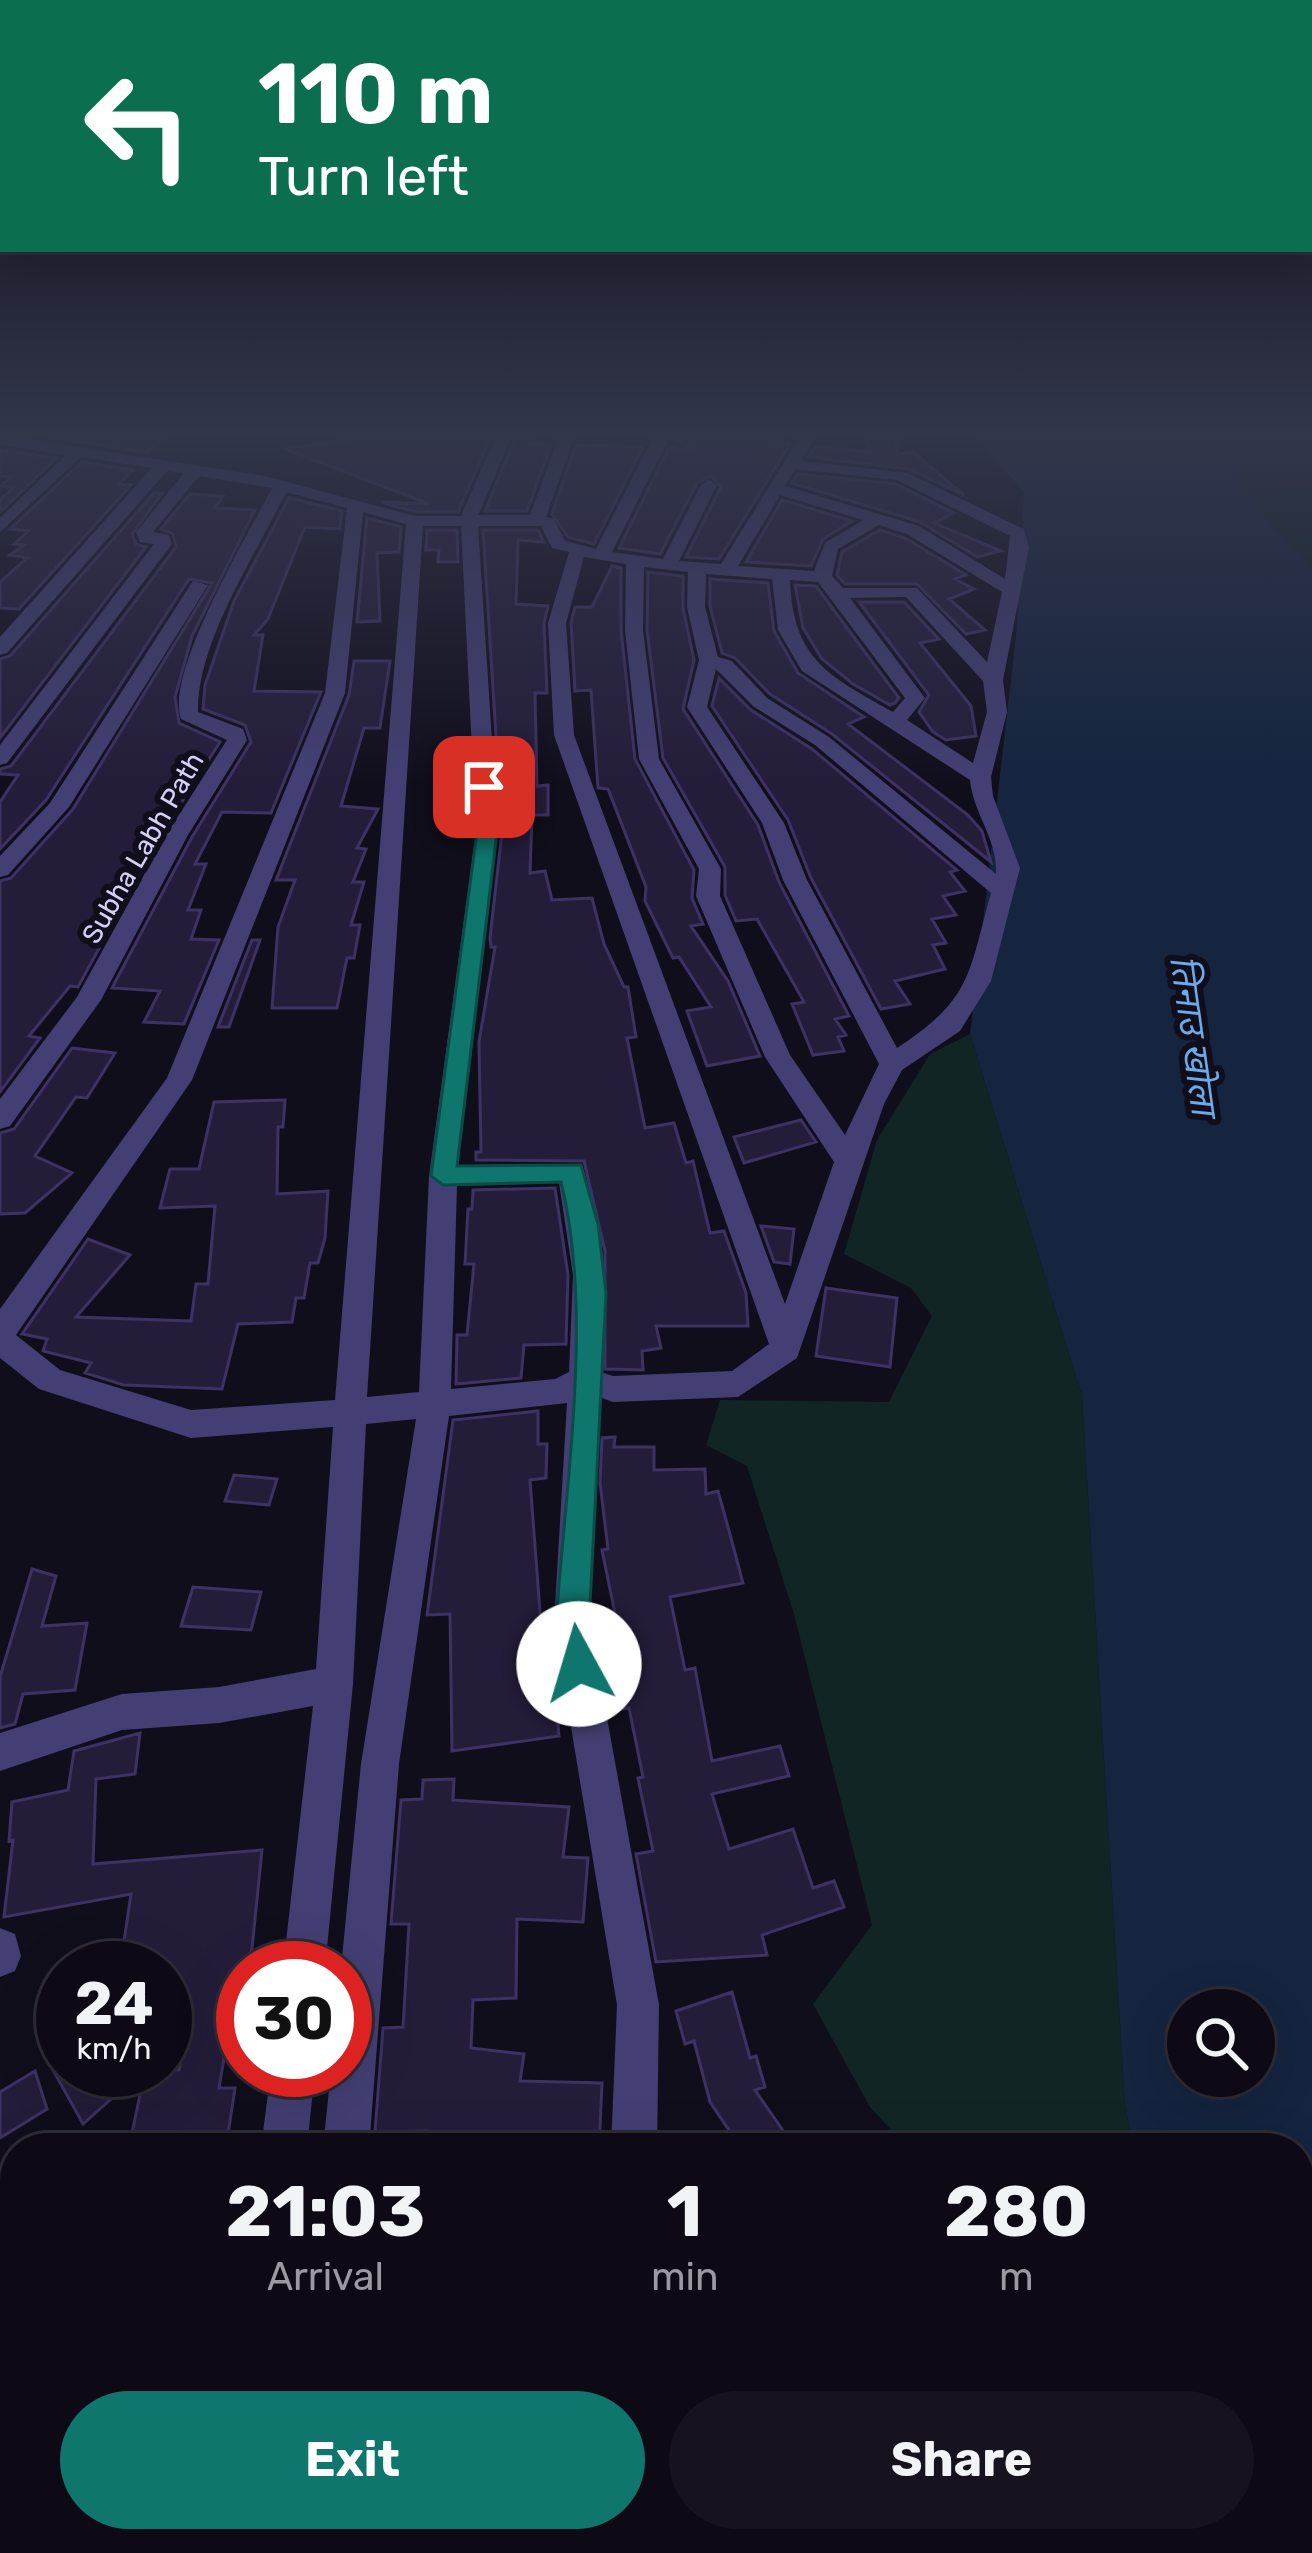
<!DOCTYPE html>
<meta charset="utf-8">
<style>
:root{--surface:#0d0a15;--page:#16131e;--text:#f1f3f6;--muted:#9a9aa0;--line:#2d2b34;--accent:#0f766e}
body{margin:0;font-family:Rubik,"Noto Sans Devanagari",sans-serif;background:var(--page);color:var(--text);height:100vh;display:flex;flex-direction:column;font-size:45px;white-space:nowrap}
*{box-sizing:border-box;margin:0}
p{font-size:39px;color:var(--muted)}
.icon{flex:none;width:66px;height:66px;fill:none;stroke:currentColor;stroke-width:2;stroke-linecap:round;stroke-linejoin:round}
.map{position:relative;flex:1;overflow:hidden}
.drawer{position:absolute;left:0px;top:2133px;width:1314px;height:420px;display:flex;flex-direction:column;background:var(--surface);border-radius:48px 48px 0 0;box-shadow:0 12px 48px #0002,0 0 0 3px var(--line)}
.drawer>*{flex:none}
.banner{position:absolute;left:0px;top:0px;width:1314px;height:252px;box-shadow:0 12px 48px #0002,0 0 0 3px var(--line);background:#0b6e4f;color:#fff;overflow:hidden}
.tools{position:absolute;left:1167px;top:1989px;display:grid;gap:24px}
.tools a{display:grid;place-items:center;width:108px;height:108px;border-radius:50%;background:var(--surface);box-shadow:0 12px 48px #0002,0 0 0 3px var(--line);font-size:60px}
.speed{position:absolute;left:36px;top:1941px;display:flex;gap:24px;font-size:60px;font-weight:700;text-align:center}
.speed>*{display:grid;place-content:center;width:156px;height:156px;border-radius:50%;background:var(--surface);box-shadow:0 12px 48px #0002,0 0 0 3px var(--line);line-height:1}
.speed small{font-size:30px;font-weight:400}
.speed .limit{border:18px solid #d22;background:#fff;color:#111}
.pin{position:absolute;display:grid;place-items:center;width:102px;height:102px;color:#fff;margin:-51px;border-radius:24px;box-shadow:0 6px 18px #0006}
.me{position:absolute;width:132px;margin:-66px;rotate:354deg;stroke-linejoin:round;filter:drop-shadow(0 0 9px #0008)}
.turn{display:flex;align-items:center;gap:42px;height:252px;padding:0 60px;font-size:54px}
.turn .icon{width:156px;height:156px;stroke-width:2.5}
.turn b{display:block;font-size:84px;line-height:102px}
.eta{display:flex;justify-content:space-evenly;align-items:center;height:204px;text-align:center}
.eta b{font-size:72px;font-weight:700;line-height:84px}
.primary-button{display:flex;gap:24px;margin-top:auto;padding:24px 60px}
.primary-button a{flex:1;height:138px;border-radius:72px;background:var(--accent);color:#fff;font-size:48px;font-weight:700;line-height:138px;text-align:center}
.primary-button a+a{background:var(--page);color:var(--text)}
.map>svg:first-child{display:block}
.green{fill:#122525}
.water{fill:#15243f;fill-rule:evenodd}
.building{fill:#241d3a;stroke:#3d3263;stroke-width:3}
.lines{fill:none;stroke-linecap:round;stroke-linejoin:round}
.minor{fill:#433f74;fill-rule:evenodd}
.route{fill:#0f766e;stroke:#0a4d48;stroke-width:3}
.labels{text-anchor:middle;stroke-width:12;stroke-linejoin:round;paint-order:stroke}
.far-street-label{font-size:27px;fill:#d6cff8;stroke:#110e1c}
.water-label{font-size:36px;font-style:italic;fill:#6babea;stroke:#110e1c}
</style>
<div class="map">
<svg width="1312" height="2553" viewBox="0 0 1312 2553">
<rect width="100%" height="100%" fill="#110e1c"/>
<path class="green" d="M1201 429H1312V568L1256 507 1218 442Z
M970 1034 1082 1396 1125 2105 1134 2148H908L870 2107 813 2004 872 1925 794 1614 747 1466 706 1445 720 1400 889 1402 932 1316 911 1288 844 1254 877 1140 930 1054Z
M975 2538H1210L1213 2553H984Z"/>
<path class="water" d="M968 429H1201L1218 442 1256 507 1312 568V2553H1213L1210 2538H1299V2148H1134L1125 2106 1082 1396 970 1034 1016 637 1024 492ZM1188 2010H1254V2076H1188Z"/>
<path class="building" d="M0 429 100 438 102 429H171L148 453Z
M423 429H494L458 512H416L381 502 429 504 285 449Z
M519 429H531L530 444 551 445 527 511H485Z
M648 429H784L774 442 790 444 719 559 686 557 721 487 711 476 697 483 660 554 619 548 669 448 693 449 662 431Z
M865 434H894L898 454 913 452 964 495 908 469 808 457 815 446 870 452Z
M576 445 643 447 594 544 568 537 552 514Z
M0 450 56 458 0 512V500L14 487 1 486 11 477 0 476Z
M82 462 133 470 119 484 131 485 19 609 0 608V582L27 558 10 555 24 545 14 544 28 531 10 529Z
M797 474 896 484 954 513 934 523 1001 551 977 557 920 522 792 483Z
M154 493H162L132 534 136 544 146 547 0 738V659L10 656Z
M190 494 223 496 215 508 255 510 192 636 175 697 179 723 220 742 162 833 78 987 70 986 29 1036 40 1038 0 1092V881L11 878 73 809 212 583 189 579 46 800 0 849V802L18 775 0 774V769L11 766 176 547 173 534 161 529Z
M289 498 342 511 340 529 305 527 268 619 254 635H263L254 691 321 692 271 813 222 812 195 864H206L188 910H201L191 939 219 940 184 1024 144 1022 160 991 112 988 192 837 251 742 245 725 203 709 205 685 234 601Z
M782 500 852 521 823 539 811 566 746 562Z
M367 518 401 527 399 552 377 553 380 621 357 622Z
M427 530H457L458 562H438L439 550H426Z
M483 530H538L544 542 518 540 516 604 548 606 544 623 547 693H535L537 786 548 785V815H532L530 873 545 871 552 900 592 898 604 944 624 987H628L636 1037 627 1038 645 1128 674 1123 686 1163 693 1161 710 1233 724 1231 746 1293 748 1326H656L661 1348 642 1351 643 1370 605 1369V1251L584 1161 476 1160V1152H481L479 1042 495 947H491L490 938 502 832Z
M880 530 905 538 966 575 955 579 974 589 949 599 985 630 966 634 917 584H845L837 575 842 552Z
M612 566 621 568V630L635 759 694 870 692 898 703 924 691 926 728 981 760 1056 707 1066 687 1011 711 1007 679 957 673 958 645 901 646 887 608 789 598 788 591 690 575 691 571 623 575 607H592Z
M648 572 683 576V608L694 660 683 709 758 825 779 882 849 1016 835 1019 846 1035 838 1037 844 1051 813 1055 792 1004 804 1002 757 919 736 921 725 895V867L663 758 647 630Z
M710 579 768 583 774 631 798 673 864 717 848 724 968 815 982 831 991 862 832 734 770 694 735 658 722 653 710 606Z
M795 585 816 586 899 698 895 703 890 705 853 684 822 659 803 628Z
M859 602H904L939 639 920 643 971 706 976 736 946 740 933 732 919 712 929 695Z
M354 661H390L380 728H364L341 806 378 809 357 848 366 849 353 882H364L351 925H360L354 958H347L337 1008H272L278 927 295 880H276L349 695Z
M719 678 751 710 812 749 957 870 950 872 965 891 943 896 956 915 932 919 946 943 933 945 945 969 895 981 910 1004 881 1009 811 878 788 820 712 706Z
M252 940H260L229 1027H218Z
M72 1048 115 1053 87 1098 76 1097 35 1156 72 1173 25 1213 0 1214V1133L14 1129Z
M285 1100 283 1127H278L277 1194 328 1191 325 1238 318 1263H310L304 1298H296L292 1322 238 1324 222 1389 124 1385 85 1373 91 1363 43 1351 47 1339 22 1334 88 1239 130 1255 76 1317 191 1321 196 1284H208L215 1206 160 1208 170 1169H199L214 1102Z
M801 1120 816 1142 744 1163 734 1137Z
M555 1188 568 1275 566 1344 524 1345 521 1378 456 1384 457 1335H467L474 1264H465L468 1209H472L473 1190Z
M761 1226 794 1229 790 1264 774 1262Z
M826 1288 897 1298 890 1367 816 1356Z
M538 1411V1444H547L546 1478 530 1480 541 1625 529 1626V1693L555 1690 559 1736 452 1751 450 1614 427 1615 453 1420Z
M615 1437 614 1447H654V1470L705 1469 706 1494 718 1491 731 1538 743 1583 670 1597 685 1670 695 1668 712 1761 780 1746 789 1776 712 1794 729 1849 793 1829 813 1888 834 1881 844 1907 762 1935 767 1955 656 1962 636 1854 653 1851 638 1778 643 1777 629 1708 612 1711 609 1673 604 1674 599 1647 621 1643 602 1550 608 1549 600 1483 602 1438Z
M234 1475 277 1479 269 1505 225 1501Z
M32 1569 56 1576 42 1626 87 1623 75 1690 23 1694 15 1724 0 1728V1677Z
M193 1587 261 1592 251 1630 181 1626Z
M140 1733 135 1774 96 1779 93 1864 262 1850 250 1968H243V2010L232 2011 219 2088H235L226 2148H129L145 2070H179L189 2014 165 2016V1968H120L131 1894 4 1917 13 1840 9 1841 12 1802 68 1790 74 1751Z
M454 1779 453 1800 569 1807 563 1857 588 1858 583 1922 517 1919 516 1998 473 2000 471 2048 524 2054 520 2081 602 2083 599 2148H496L471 2145 472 2137 427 2139V2131L375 2132 383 2028 403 2027 409 1924H391L401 1800 422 1799 423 1780Z
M732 1992 750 2058 756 2056 765 2087 755 2090 795 2148H741L710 2102 694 2041 685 2044 676 2011Z
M53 2070H144L83 2124Z
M35 2071 47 2109 0 2138V2092Z"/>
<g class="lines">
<path class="minor" d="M499 429H515L478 515H530L562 429H577L546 517 554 519 565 541 596 549 652 440 660 435 668 440 612 552 663 559 701 485 709 480 717 485 679 561 721 564 805 429H820L801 461 907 473 1024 529 1029 547 1003 680 1007 712 991 777 993 796 1020 868 991 981 960 1031 902 1070 884 1104 797 1358 738 1397 613 1402 599 1397 590 1624 659 2005 657 2148H611L617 2005 554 1624 567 1403 449 1416 399 1764 369 2148H323L331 2070H345V1968H341L361 1764 416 1419 366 1424 353 1684 325 1968H283L313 1706 219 1723 122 1730 0 1771V1733L122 1694 219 1687 316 1669 333 1427 191 1438 39 1389 0 1358V1309L167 1078 325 693 347 508 286 492C256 555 197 641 198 712L243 729 247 740 188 835 101 1000 10 1126 0 1129V1099L77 997 166 835 227 740 181 719C165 672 248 535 272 488L199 476 153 532 169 535 172 544 7 763 0 765V745L154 544 140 542 136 532 184 473 167 471 7 653 0 655V637L152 468 81 457 0 532V518L66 455 0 445V435L264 476 415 516H461ZM795 469 897 480 1010 536 1005 579 919 526 785 486ZM780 495 863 520 825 543 814 571 738 566ZM363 512 406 524 335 1400 191 1410 60 1370 16 1335 192 1080 345 693ZM879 525 907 534 1002 592 987 662 917 588H843L832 576 838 549ZM423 526H461L476 832 429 1176 419 1392 367 1397ZM478 526H541L552 548 569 552 548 623 554 735 769 1344 732 1371 613 1376 601 1372V1251L581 1165H458L498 832ZM584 557 626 564 625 630 639 759 699 869 696 896 765 1057 834 1162 785 1304 574 735 566 623ZM644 567 688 572 687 607 699 660 687 707 762 823 783 880 879 1064 845 1135 790 1055 720 896 721 869 659 759 643 630ZM706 574 772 579 778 630 802 671 970 780C973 813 998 840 996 874L829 737 767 698 732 661 718 657 705 607ZM790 580 818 582 905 698 893 712C829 676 793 660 790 580ZM906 597 983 681 987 712 973 763 907 720 925 698 850 598ZM716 669 753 706 815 745 991 893C968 975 972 999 897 1048L807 880 784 823 707 707ZM559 1183 573 1275 569 1372 555 1379 451 1389 457 1186Z
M193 581 208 585 69 807 8 875 0 877V856L50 803Z
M0 1928 15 1934 21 1956 15 1971 0 1977Z
M271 2070H315L307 2148H261Z
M0 2222 15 2229V2289L0 2282Z
M267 2538H319L324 2553H272Z
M668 2538H721L727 2553H674Z"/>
</g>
<linearGradient id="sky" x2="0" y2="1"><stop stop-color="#09080f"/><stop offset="0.55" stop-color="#32364b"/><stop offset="1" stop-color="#32364b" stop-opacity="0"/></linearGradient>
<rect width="1312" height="786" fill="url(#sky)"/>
<path class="route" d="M484 781 494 787 497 832 457 1166 581 1165 598 1224 606 1293 589 1624 596 1664 591 1676 579 1680 567 1676 556 1624C565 1486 594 1314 561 1182L443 1185 431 1176 477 832 475 787Z"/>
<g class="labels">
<g class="far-street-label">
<text transform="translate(143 848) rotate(-60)" y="9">Subha Labh Path</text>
</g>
<g class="water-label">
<text transform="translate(1194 1035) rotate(82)" y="13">तिनाउ खोला</text>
</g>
</g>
</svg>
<div class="tools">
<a><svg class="icon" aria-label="search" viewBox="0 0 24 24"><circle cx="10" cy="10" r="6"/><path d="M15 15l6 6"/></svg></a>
</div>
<div class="speed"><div>24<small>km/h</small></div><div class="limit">30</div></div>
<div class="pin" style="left:484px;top:787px;background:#d93025"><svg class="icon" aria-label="arrive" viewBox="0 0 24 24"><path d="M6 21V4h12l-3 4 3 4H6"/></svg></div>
<svg class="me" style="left:579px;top:1664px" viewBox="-20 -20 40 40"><circle r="19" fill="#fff"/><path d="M0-13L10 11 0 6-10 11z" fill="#0f766e"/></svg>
<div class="banner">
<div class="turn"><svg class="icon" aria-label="left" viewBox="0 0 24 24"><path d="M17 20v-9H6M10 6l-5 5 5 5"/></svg><div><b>110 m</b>Turn left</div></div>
</div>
<section class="drawer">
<div class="eta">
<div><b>21:03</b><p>Arrival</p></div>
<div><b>1</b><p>min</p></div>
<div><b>280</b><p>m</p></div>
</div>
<div class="primary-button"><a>Exit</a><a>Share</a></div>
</section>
</div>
